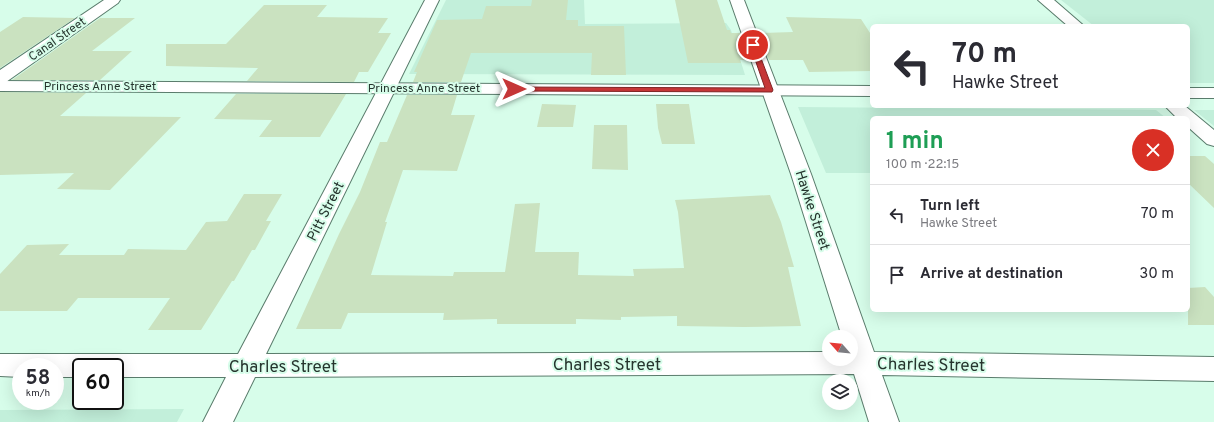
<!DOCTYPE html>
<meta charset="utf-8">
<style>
:root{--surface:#fff;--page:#f7f7f7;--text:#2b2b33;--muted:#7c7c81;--line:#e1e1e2}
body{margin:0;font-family:Overpass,sans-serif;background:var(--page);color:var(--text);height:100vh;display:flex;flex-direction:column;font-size:15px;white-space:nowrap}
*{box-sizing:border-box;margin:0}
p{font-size:13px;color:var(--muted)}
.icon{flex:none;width:22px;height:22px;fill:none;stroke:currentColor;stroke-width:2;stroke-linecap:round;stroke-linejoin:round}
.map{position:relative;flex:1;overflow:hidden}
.drawer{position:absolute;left:870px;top:116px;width:320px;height:196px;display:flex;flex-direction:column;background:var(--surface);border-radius:6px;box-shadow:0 4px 16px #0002}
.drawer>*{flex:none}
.hud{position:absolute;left:870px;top:24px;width:320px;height:84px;border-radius:6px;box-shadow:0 4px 16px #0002;background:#fff;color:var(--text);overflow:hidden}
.needle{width:26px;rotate:297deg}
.fabs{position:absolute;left:822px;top:330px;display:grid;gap:8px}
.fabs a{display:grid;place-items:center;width:36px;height:36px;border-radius:50%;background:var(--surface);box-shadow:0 4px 16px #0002;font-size:20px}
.speed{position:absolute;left:12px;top:358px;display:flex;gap:8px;font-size:20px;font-weight:700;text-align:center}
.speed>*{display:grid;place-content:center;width:52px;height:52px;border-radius:50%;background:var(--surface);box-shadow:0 4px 16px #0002;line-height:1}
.speed small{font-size:10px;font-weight:400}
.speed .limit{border:2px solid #111;border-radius:6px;background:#fff;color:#111}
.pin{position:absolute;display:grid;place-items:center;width:34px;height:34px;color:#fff;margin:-17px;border:2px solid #fff;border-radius:50%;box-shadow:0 1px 4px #0007}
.me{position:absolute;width:44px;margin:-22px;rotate:90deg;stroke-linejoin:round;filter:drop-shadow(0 0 3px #0008)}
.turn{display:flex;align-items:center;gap:14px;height:84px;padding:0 16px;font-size:18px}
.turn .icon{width:52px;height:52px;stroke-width:2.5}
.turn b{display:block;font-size:28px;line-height:34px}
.round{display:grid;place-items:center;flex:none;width:42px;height:42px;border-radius:21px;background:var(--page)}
.headline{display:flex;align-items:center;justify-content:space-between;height:68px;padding:0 16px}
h1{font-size:24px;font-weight:700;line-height:30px;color:#1e9e55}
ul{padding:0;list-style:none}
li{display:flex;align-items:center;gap:12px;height:60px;padding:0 16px;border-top:1px solid var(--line)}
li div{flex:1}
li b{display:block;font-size:15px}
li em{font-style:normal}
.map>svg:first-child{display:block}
.built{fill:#c2efda}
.building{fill:#cae2c0}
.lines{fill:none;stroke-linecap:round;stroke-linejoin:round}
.minor-casing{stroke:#5a7c6c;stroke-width:2}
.primary-casing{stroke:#5a7c6c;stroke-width:2}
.minor{fill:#fff;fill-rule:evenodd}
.primary{fill:#fff;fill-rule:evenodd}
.route{fill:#c53637;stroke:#802324}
.labels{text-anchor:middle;stroke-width:4;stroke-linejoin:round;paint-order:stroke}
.far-street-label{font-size:12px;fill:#26352e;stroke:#d7fdea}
.street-label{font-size:14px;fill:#26352e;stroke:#d7fdea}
.near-street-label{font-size:17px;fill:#26352e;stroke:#d7fdea}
</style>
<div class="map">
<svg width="1214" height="422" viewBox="0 0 1214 422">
<rect width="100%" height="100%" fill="#d7fdea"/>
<path class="built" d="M446 0H584L585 24 726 23 731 30 745 75 409 74Z
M1061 0H1214V83H1188V26H1094Z
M798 107 1156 110 1166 118H872V173H826Z
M1194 110H1214V126Z
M184 409 177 422H0V410Z"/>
<path class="building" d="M532 0H568L566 20H578V26H624L626 75H591L592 53H471L461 82H413L417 72H414L437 20 482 19 486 6H531Z
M675 0H717L727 30H730L731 33H740L749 60H740L741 63H688Z
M264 5H327L317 17 388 18 378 33H391L368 72H359L354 82 247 81 258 68 166 66V44H226Z
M23 17 75 18 0 68V32Z
M786 17 861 19 872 36V71L809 72 803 60H769L758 33 793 32Z
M100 18H135L92 51H132L100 80H12Z
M0 92 86 93 60 116 181 117 110 190 57 189 74 173 0 175Z
M236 94H346L320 137H259L272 120 214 119Z
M407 95H457L451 115H475L457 171 403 170 385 222H387L371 275 453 276 454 272H505L515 204 540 203 535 252H579L578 275 634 276 633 269 684 268 678 212 675 200 770 195 781 222 794 267H788L801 326 744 327 677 326V316L621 317V320L576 319V324H497V319L443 320 444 313H348L341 329H296L339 234 360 192 380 142H387Z
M542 104 576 105 573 127H537Z
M656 104H689L695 144H662L658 128Z
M594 125H627L628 170 592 169Z
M1188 156H1205L1214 164V208L1188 183Z
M244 194H282L266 221H271L255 250H252L234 281H232L201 330H148L170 298H78L67 311H0V274L27 245 69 244 59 255H124L128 249 186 250 206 222 227 221Z
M1205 287 1214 297V325H1188V288Z"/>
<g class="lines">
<g class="minor-casing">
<path id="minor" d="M104 0H120L118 3 6 82 0 83V70Z
M425 0H439L266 354 829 352V359H851V337H842L791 174 730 0H744L811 174 874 352 1214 357V381L882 375 899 422H869L854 374 255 377 233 422H203L226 377H115V367H81V377H55V367H21V377L0 376V354H238Z
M1038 0H1054L1084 26H1068Z
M1165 106H1185L1214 130V146L1207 144 1188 127V118H1177Z"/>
</g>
<g class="primary-casing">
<path id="primary" d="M0 81 872 86V96L0 91Z
M1188 88H1214V98H1188Z"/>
</g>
<use href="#minor" class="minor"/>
<use href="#primary" class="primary"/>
</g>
<path class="route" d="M751 44 756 45 773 90 772 92 514 91 511 89 514 87 765 88 750 45Z"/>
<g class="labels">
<g class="far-street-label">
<text transform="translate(57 39) rotate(-35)" y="4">Canal Street</text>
<text x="100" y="90">Princess Anne Street</text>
<text x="424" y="92">Princess Anne Street</text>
</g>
<g class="street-label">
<text transform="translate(813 210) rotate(72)" y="5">Hawke Street</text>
<text transform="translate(325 211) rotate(-63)" y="5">Pitt Street</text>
</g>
<g class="near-street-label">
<text x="607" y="370">Charles Street</text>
<text transform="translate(931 364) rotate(1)" y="6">Charles Street</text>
<text x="283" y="372">Charles Street</text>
</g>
</g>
</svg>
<div class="fabs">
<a><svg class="needle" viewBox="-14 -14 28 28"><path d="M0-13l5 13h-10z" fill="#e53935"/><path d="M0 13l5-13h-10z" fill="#7c7c81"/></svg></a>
<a><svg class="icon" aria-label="layers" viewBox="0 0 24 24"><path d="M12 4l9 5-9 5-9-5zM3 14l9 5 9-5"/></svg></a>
</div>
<div class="speed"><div>58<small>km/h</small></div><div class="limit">60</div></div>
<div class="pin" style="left:753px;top:45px;background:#d93025"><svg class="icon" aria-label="arrive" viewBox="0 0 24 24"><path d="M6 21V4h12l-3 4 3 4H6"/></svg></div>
<svg class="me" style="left:514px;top:89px" viewBox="-20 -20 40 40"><path d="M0-17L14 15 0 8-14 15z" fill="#c53637" stroke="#fff" stroke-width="4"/></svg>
<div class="hud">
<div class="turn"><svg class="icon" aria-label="left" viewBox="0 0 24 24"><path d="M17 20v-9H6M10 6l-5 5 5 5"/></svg><div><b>70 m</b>Hawke Street</div></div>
</div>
<section class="drawer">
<div class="headline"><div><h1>1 min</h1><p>100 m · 22:15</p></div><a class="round" style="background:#d93025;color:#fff"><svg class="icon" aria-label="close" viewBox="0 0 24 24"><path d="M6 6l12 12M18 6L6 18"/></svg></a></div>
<ul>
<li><svg class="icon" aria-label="left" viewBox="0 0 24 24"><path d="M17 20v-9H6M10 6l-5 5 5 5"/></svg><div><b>Turn left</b><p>Hawke Street</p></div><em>70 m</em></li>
<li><svg class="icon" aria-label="arrive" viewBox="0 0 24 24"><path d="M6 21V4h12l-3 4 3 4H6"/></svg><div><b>Arrive at destination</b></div><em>30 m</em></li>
</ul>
</section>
</div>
